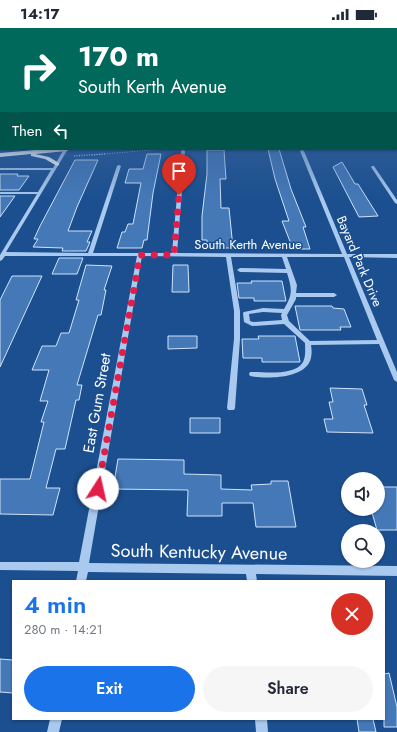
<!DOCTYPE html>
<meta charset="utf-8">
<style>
:root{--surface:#fff;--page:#f6f6f7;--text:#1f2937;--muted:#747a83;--accent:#1a73e8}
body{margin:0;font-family:Jost,sans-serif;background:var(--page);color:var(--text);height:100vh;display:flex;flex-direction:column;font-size:15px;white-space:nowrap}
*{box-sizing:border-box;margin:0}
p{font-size:13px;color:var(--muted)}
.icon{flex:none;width:22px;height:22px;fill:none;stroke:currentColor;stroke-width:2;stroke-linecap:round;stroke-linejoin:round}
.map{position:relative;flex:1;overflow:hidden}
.panel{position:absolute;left:12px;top:552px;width:373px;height:140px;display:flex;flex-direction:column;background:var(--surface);border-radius:0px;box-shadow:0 1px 3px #0004}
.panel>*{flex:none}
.top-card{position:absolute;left:0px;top:0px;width:397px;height:122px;box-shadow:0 1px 3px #0004;background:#00695c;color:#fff;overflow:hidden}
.fabs{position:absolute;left:341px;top:444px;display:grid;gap:8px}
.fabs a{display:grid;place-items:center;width:44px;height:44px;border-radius:50%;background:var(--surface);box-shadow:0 1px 3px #0004;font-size:20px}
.pin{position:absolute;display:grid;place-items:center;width:34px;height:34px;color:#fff;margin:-41px -17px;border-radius:50% 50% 50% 0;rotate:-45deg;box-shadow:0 0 4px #0007}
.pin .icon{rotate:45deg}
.me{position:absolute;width:44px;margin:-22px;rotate:10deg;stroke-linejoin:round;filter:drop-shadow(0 0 3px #0008)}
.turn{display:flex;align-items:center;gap:14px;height:84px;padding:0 12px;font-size:18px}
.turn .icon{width:52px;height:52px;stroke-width:2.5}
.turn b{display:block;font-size:28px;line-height:34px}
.then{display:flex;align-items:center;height:38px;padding:0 12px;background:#0003;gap:8px;font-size:15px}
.round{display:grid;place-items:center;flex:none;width:42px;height:42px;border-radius:21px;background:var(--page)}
.summary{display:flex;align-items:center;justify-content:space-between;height:68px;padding:0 12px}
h1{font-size:24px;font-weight:600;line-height:30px;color:var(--accent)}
.primary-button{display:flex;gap:8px;margin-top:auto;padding:8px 12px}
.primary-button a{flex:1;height:46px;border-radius:24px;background:var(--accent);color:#fff;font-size:16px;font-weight:600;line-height:46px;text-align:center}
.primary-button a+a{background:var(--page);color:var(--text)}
.status{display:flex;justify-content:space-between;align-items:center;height:28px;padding:0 20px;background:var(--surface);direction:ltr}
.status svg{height:11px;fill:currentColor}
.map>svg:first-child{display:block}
.building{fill:#4478b7;stroke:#cfe3fa}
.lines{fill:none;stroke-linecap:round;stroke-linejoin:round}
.path-far1{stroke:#a9c9ee;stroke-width:1;stroke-dasharray:1 1.5;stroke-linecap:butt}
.path{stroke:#a9c9ee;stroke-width:1.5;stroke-dasharray:1 1.5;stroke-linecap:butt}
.minor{fill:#a9c9ee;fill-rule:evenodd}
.highway{fill:#fff;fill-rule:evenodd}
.route{stroke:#e11d48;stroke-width:7;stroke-dasharray:0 12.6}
.labels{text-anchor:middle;stroke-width:3;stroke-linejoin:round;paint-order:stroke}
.far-street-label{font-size:13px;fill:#fff;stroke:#1b4f8f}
.street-label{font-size:15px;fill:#fff;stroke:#1b4f8f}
.near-street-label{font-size:18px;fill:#fff;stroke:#1b4f8f}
</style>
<div class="status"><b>14:17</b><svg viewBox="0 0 49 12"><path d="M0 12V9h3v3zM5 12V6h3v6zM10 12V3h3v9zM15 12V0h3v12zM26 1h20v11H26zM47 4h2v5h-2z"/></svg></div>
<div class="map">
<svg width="397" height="704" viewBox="0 0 397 704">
<rect width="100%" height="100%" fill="#1b4f8f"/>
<path class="building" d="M268 121H279L291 161 306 199H303L310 221H293L282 193H289L275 151Z
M207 122H224L226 151H220L221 180H229L233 220H207V212H202V188L207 146Z
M147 126H161L153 165 147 212H144L142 220H117L122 204H125L128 196H133L141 155H125L129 141H143Z
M75 132H98L77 179 68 203H92L87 214H90L86 223H62L63 220 33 219 38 211H34L40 198Z
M342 134 355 156H358L378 188 359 189 333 139Z
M0 146H18L17 148H29L19 162H0Z
M0 168H15L0 189Z
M59 230H83L77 246H52Z
M86 237 112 238 104 262H106L101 287H98L77 357H82L79 372H76L65 421H56L46 460H60L53 487 0 486V451H30L44 394H41L48 373H40L49 342H32L42 318H56L61 305H69L79 272H76Z
M173 237H188L189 264H172Z
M12 248H42L0 339V272Z
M251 253H282L286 273H254V270H239L237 255H252Z
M295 278H332L333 280 344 281 351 299H340L341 302H300Z
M168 308H197V320L168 321Z
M258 308H295L300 334H262V330H243L242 311H259Z
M330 360 362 361 367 377H364L373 405 327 404 324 391H333L329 374H333Z
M190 390H220V405H190Z
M118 431 184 432V446L221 447V461L252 462 251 457 271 456V453H288L296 499H256L253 475H222V488H187L188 462 113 461Z
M378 459H397V502H377L371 481H378Z
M0 631 13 632V665L0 664Z
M389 645 397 679V699H384V646Z
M357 691H373L376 704H359Z"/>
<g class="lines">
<path class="path-far1" d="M92 127 163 121"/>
<path class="path" d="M74 128 105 126"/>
<path class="minor" d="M0 82H1V84H0Z
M396 94H397V97H396Z
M0 107H1V109H0Z
M64 121H68L6 224 88 225 117 138 119 137 121 138 93 225H172L181 123 183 122 185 123 177 225 342 226 300 123 302 122 304 123 347 226H397V230L349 229 397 344V354L394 352 379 316 311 317C312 323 312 330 309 335 300 351 264 351 250 348L249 346 250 344H252C265 344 295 348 303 334 306 328 305 322 305 315L284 296 252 298 244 294 243 285 244 284 263 280 284 281C293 266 292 261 287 245L240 244 237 242 240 240 286 241 282 229H231L240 283V311L235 380 234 382H228L227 380 234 311V283L226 229 142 228 89 535 397 538V548L256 546 257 553H247L246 546 88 544 86 553H76L78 543 0 542V534H79L137 228H5L2 232 0 233V227L37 166H0V164H38L51 142H0V140H53ZM287 229H344L377 312 310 313 289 293 287 287 296 271V269H334L337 267 334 265H296L297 257ZM263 284 282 285 281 287 282 292 253 294 250 293 249 286Z
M372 138H374L397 172V176L395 175 371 139Z
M50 691H62L59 704H47Z
M255 691H267L268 704H256Z"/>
<path class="highway" d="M396 108H397V112H396Z
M47 121H70L67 123 35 126 49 129 59 135V137L57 138 45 131 31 128V126L0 129V125Z"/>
</g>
<linearGradient id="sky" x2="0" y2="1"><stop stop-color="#0f2b4f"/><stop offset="0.43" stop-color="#39639b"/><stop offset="1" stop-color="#39639b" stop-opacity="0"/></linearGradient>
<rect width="397" height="172" fill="url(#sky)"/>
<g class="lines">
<path class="route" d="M98 461 140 227H174L179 167"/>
</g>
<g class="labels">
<g class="far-street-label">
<text x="248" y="221">South Kerth Avenue</text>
<text transform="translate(360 233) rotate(67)" y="5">Bayard Park Drive</text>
</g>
<g class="street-label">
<text transform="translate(97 375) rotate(-80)" y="5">East Gum Street</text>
</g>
<g class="near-street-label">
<text transform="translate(199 524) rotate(1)" y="6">South Kentucky Avenue</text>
</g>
</g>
</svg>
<div class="fabs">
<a><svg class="icon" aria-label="sound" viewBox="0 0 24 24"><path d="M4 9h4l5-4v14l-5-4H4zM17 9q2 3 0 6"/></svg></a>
<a><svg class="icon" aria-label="search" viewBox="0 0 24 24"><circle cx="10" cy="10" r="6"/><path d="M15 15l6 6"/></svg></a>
</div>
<div class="pin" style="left:179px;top:167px;background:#d93025"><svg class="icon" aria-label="arrive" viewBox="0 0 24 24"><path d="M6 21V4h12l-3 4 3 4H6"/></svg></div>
<svg class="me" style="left:98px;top:461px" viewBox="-20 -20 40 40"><circle r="19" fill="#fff"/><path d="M0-13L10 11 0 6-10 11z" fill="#e11d48"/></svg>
<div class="top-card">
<div class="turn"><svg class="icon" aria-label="right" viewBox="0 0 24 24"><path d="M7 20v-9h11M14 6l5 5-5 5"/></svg><div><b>170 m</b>South Kerth Avenue</div></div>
<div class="then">Then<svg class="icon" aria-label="left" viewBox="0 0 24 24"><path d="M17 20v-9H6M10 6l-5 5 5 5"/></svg></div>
</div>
<section class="panel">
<div class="summary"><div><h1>4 min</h1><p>280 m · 14:21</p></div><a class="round" style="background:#d93025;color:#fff"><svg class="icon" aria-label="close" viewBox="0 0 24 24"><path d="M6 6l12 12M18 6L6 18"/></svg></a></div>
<div class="primary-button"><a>Exit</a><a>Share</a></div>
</section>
</div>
